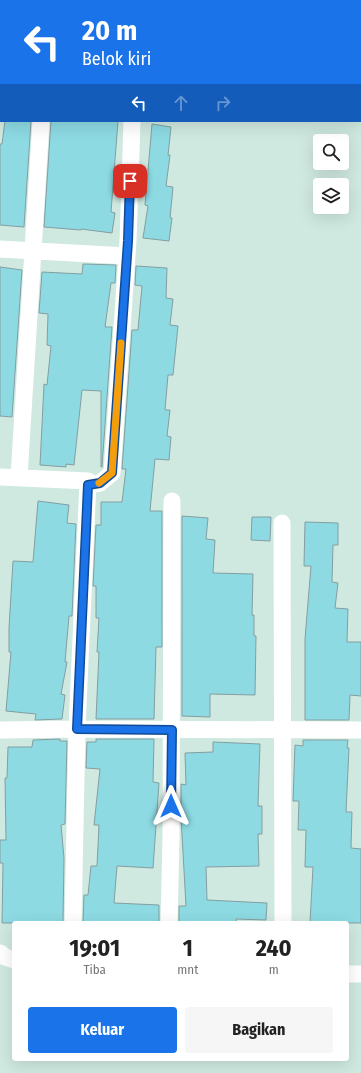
<!DOCTYPE html>
<html lang="id">
<style>
:root{--surface:#fff;--page:#f6f6f6;--text:#222;--muted:#767676;--accent:#1a73e8}
body{margin:0;font-family:"Fira Sans Condensed",sans-serif;background:var(--page);color:var(--text);height:100vh;display:flex;flex-direction:column;font-size:15px;white-space:nowrap}
*{box-sizing:border-box;margin:0}
p{font-size:13px;color:var(--muted)}
.icon{flex:none;width:22px;height:22px;fill:none;stroke:currentColor;stroke-width:2;stroke-linecap:round;stroke-linejoin:round}
.map{position:relative;flex:1;overflow:hidden}
.drawer{position:absolute;left:12px;top:921px;width:337px;height:140px;display:flex;flex-direction:column;background:var(--surface);border-radius:4px;box-shadow:0 4px 16px #0002}
.drawer>*{flex:none}
.guide{position:absolute;left:0px;top:0px;width:361px;height:122px;box-shadow:0 4px 16px #0002;background:#1a73e8;color:#fff;overflow:hidden}
.controls{position:absolute;left:313px;top:134px;display:grid;gap:8px}
.controls a{display:grid;place-items:center;width:36px;height:36px;border-radius:4px;background:var(--surface);box-shadow:0 4px 16px #0002;font-size:20px}
.pin{position:absolute;display:grid;place-items:center;width:34px;height:34px;color:#fff;margin:-17px;border-radius:8px;box-shadow:0 2px 6px #0006}
.me{position:absolute;width:44px;margin:-22px;rotate:0deg;stroke-linejoin:round;filter:drop-shadow(0 0 3px #0008)}
.turn{display:flex;align-items:center;gap:14px;height:84px;padding:0 16px;font-size:18px}
.turn .icon{width:52px;height:52px;stroke-width:2.5}
.turn b{display:block;font-size:28px;line-height:34px}
.lanes{display:flex;align-items:center;height:38px;padding:0 16px;background:#0003;justify-content:center;gap:20px;direction:ltr}
.lanes .off{opacity:.35}
.eta{display:flex;justify-content:space-evenly;align-items:center;height:68px;text-align:center}
.eta b{font-size:24px;font-weight:700;line-height:28px}
.button{display:flex;gap:8px;margin-top:auto;padding:8px 16px}
.button a{flex:1;height:46px;border-radius:4px;background:var(--accent);color:#fff;font-size:16px;font-weight:700;line-height:46px;text-align:center}
.button a+a{background:var(--page);color:var(--text)}
.map>svg:first-child{display:block}
.lines{fill:none;stroke-linecap:round;stroke-linejoin:round}
.canal{stroke:#84bbdf;stroke-width:22}
.building{fill:#8ddae3;stroke:#849ea1}
.street{stroke:#fff;stroke-width:17}
.route-casing{stroke:#114b97;stroke-width:10}
.route{stroke:#1a73e8;stroke-width:7}
.slow{stroke:#f59e0b;stroke-width:7}
</style>
<div class="map">
<svg width="361" height="1073" viewBox="0 0 361 1073">
<rect width="100%" height="100%" fill="#cfe9e0"/>
<g class="lines">
<path class="canal" d="M0 32H1
M360 59H361"/>
</g>
<path class="building" d="M5 121H31L24 227 0 225V144H2Z
M51 121H118L111 212 115 213 112 233 81 229V230L44 227Z
M152 124 171 127 168 155H170L166 186 173 187 170 218H172L169 241 143 238 148 206 145 205Z
M83 264 116 265 115 283H111L105 327H112L102 467H101V391L82 390 74 465 66 464V467L40 465 44 384 47 385 51 346 47 345 48 314 39 313 42 272 82 274Z
M136 266 167 268 166 298 173 299 170 325 178 326 173 375H168L165 410H170L167 436 171 437 169 460 155 459 150 511H162V647H156L154 719H96L99 652H97L99 618H96V586H93L96 525H101V502H122L126 469H122L132 330H138L142 286 135 285Z
M0 267 22 270 12 417 0 416Z
M38 501 69 505 67 523 76 524 72 616H69L65 662H67L61 694 65 695 62 719 35 720 36 714 6 711 11 652H9V628L13 561 33 562Z
M182 516 208 518 206 539 215 540 213 573 253 574 252 615H254V636H256L255 695 210 694V717L182 716Z
M252 517H271L270 541 251 540Z
M305 522 338 523V545H333L332 582 338 583 335 608 348 609 347 642H361V696L350 695 349 720H305V639L311 566H304Z
M60 739V741H67L65 824 61 825 64 858 63 923H2L3 863H0V840H6L5 778H7L8 747H32L33 740Z
M96 739H154L153 782 159 783 153 868 117 866 114 903 159 905V923H83L84 895H88L91 866H97L99 825H94L100 769 86 768 87 742H96Z
M303 740H348L347 748H349L346 812H352L351 848 361 849V923H310L313 867H305L306 830H298L299 801H293L295 745 303 746Z
M213 742 260 744 258 806H262V834H258L259 866 206 867 207 900 267 903 266 920 236 919V923H179V906H186L181 817V784L186 785 185 753 213 752Z"/>
<g class="lines">
<path class="street" d="M0 249 127 256
M0 477 88 481 77 729 73 923
M19 477 41 121
M88 485 100 483 112 473 128 241 132 121
M282 523 283 923
M0 730 77 729 361 730
M169 923 171 837 172 501
M0 953 5 957 14 960
M347 974H361"/>
</g>
<g class="lines">
<g class="route-casing">
<path id="route" d="M130 181 128 241 112 473 100 483 88 485 77 729 172 730 171 806"/>
</g>
<use href="#route" class="route"/>
<path class="slow" d="M99 483 112 473 121 343"/>
</g>
</svg>
<div class="controls">
<a><svg class="icon" aria-label="search" viewBox="0 0 24 24"><circle cx="10" cy="10" r="6"/><path d="M15 15l6 6"/></svg></a>
<a><svg class="icon" aria-label="layers" viewBox="0 0 24 24"><path d="M12 4l9 5-9 5-9-5zM3 14l9 5 9-5"/></svg></a>
</div>
<div class="pin" style="left:130px;top:181px;background:#d93025"><svg class="icon" aria-label="arrive" viewBox="0 0 24 24"><path d="M6 21V4h12l-3 4 3 4H6"/></svg></div>
<svg class="me" style="left:171px;top:806px" viewBox="-20 -20 40 40"><path d="M0-17L14 15 0 8-14 15z" fill="#1a73e8" stroke="#fff" stroke-width="4"/></svg>
<div class="guide">
<div class="turn"><svg class="icon" aria-label="left" viewBox="0 0 24 24"><path d="M17 20v-9H6M10 6l-5 5 5 5"/></svg><div><b>20 m</b>Belok kiri</div></div>
<div class="lanes"><svg class="icon" aria-label="left" viewBox="0 0 24 24"><path d="M17 20v-9H6M10 6l-5 5 5 5"/></svg><svg class="icon off" aria-label="ahead" viewBox="0 0 24 24"><path d="M12 20V5M6 11l6-6 6 6"/></svg><svg class="icon off" aria-label="right" viewBox="0 0 24 24"><path d="M7 20v-9h11M14 6l5 5-5 5"/></svg></div>
</div>
<section class="drawer">
<div class="eta">
<div><b>19:01</b><p>Tiba</p></div>
<div><b>1</b><p>mnt</p></div>
<div><b>240</b><p>m</p></div>
</div>
<div class="button"><a>Keluar</a><a>Bagikan</a></div>
</section>
</div>
